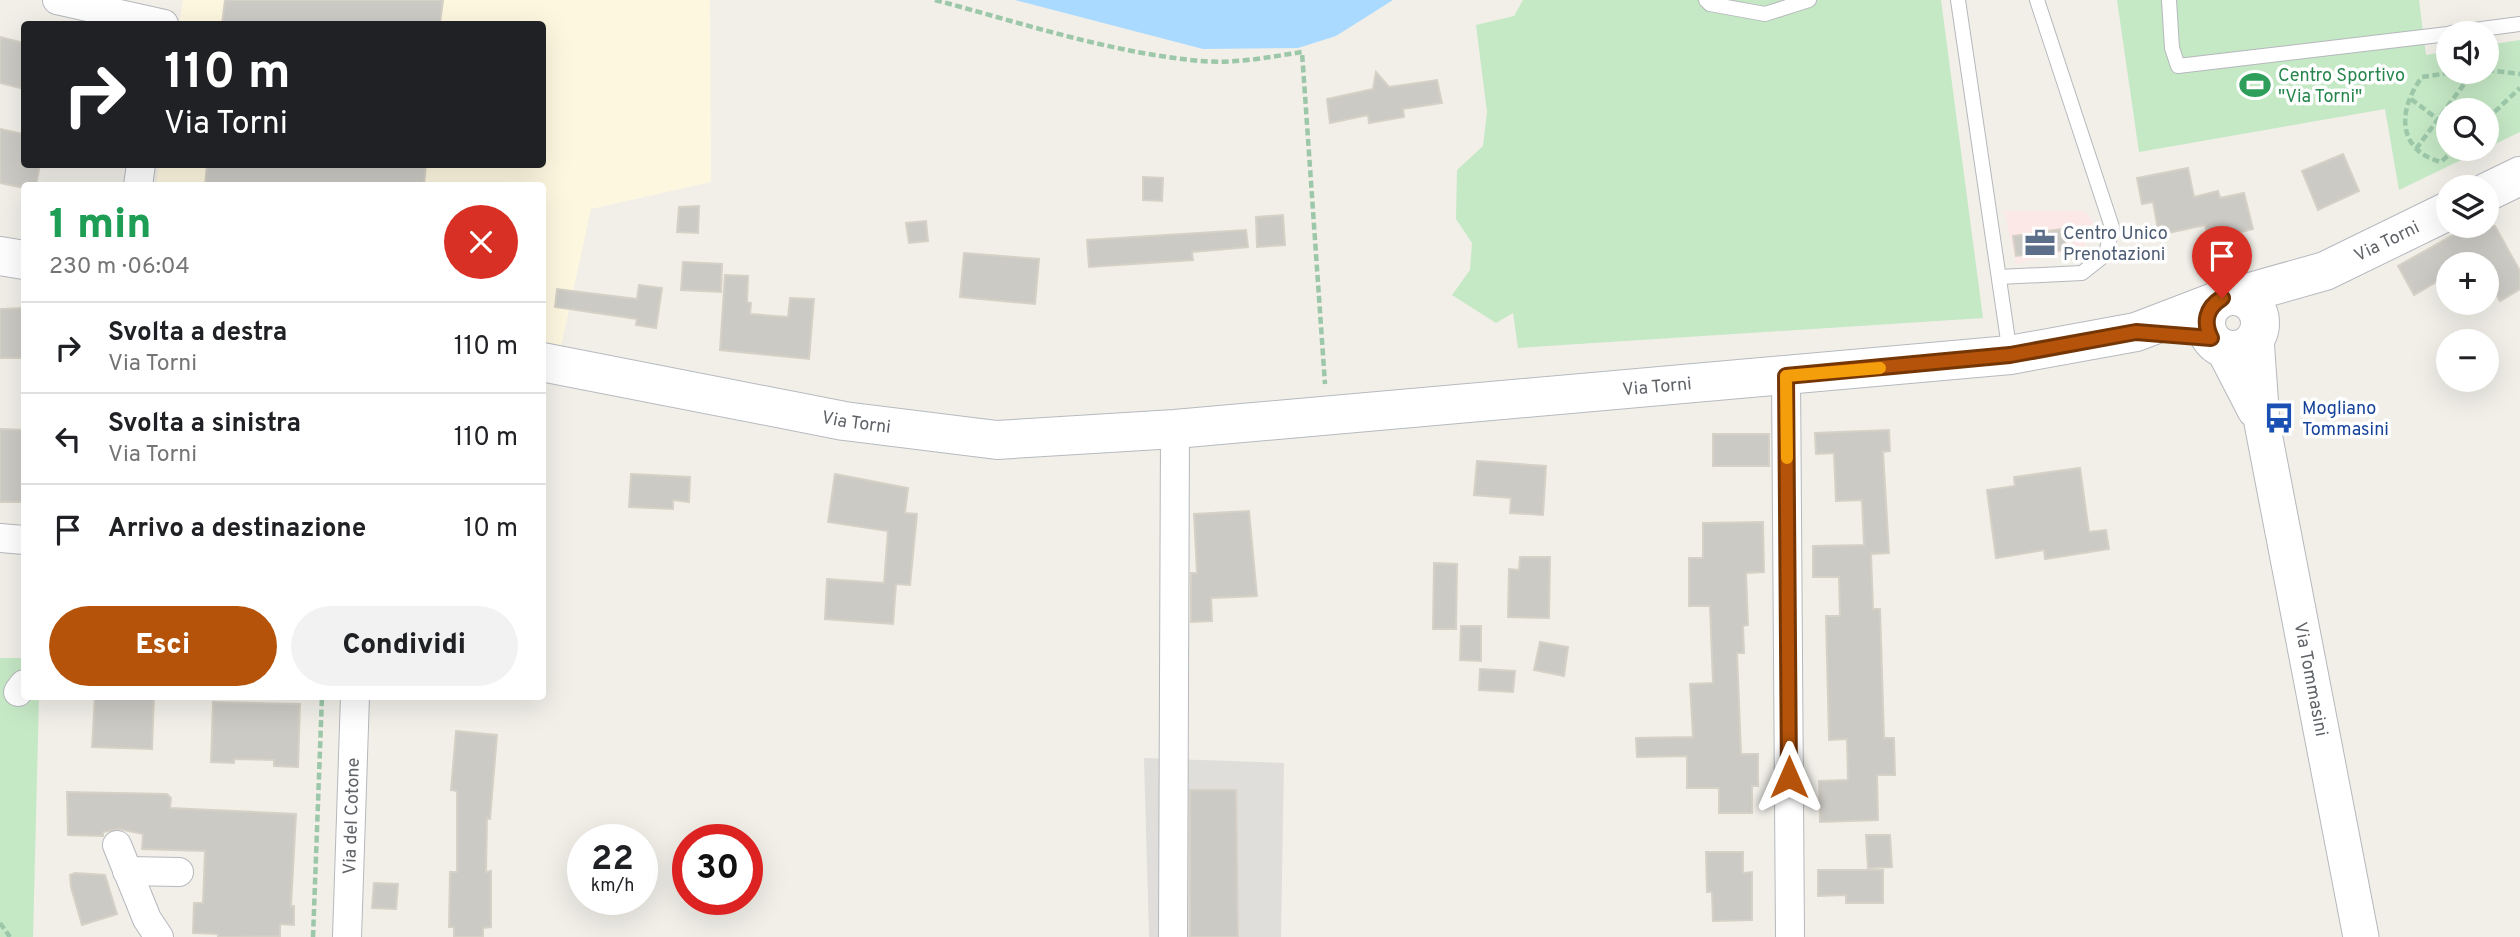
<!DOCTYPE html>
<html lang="it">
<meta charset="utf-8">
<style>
:root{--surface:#fff;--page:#f2f2f2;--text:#202124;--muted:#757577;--line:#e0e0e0;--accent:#b45309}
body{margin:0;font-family:Overpass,sans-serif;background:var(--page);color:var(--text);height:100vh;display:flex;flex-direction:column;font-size:26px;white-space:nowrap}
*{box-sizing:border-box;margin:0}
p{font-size:23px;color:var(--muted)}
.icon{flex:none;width:38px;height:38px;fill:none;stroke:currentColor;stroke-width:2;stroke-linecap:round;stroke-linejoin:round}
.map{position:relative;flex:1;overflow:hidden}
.panel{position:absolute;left:21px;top:182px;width:525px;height:518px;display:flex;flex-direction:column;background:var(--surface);border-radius:7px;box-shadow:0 7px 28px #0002}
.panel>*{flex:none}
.top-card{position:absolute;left:21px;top:21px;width:525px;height:147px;border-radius:7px;box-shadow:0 7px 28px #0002;background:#202124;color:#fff;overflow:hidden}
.tools{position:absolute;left:2436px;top:21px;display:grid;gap:14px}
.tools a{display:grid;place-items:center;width:63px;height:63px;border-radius:50%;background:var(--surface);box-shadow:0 7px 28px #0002;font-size:35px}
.speed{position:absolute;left:567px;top:824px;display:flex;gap:14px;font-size:35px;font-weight:700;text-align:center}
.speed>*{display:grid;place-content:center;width:91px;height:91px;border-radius:50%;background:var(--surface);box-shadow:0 7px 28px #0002;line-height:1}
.speed small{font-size:18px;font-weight:400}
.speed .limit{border:10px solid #d22;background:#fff;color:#111}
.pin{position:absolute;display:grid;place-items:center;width:60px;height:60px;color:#fff;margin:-72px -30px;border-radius:50% 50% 50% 0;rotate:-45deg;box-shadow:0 0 7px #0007}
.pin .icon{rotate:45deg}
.me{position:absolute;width:77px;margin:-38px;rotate:0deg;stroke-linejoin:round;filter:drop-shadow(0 0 5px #0008)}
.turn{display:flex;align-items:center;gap:24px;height:147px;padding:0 28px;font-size:32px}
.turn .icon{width:91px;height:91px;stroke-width:2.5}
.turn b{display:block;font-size:49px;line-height:60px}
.round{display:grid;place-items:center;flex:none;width:74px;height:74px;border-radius:37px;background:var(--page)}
.head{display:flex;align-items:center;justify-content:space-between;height:119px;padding:0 28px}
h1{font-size:42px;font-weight:800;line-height:52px;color:#1e9e55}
.primary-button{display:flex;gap:14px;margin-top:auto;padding:14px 28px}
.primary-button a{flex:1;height:80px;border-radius:42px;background:var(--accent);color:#fff;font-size:28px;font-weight:800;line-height:80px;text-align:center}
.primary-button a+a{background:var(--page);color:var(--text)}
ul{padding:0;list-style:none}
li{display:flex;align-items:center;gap:21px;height:91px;padding:0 28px;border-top:2px solid var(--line)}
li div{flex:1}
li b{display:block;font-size:26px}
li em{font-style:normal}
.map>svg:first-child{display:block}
.commercial{fill:#fef7e0}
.industrial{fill:#e0deda}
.medical{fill:#fce8e6}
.green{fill:#c5e8c5}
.water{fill:#aadaff}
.building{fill:#cccac5;stroke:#d6d1c6;stroke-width:2}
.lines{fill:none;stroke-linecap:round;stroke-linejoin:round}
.service-casing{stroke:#b5b8bc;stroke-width:16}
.minor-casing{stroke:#b5b8bc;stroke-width:30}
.tertiary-casing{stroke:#b5b8bc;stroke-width:37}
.secondary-casing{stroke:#b6babf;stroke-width:40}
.path{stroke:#9cc7a9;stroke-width:4.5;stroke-dasharray:7 3.5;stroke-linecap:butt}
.service{stroke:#fff;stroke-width:14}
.minor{stroke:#fff;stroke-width:28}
.tertiary{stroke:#fff;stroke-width:35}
.secondary{stroke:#fff;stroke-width:38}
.route-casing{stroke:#753606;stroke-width:18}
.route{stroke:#b45309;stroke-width:12}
.slow{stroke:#f59e0b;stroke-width:12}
.labels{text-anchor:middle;stroke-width:7;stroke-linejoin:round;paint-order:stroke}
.leisure-label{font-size:18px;fill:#27864d;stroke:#fff;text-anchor:start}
.service-label{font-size:18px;fill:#4e5e75;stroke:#fff;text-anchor:start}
.street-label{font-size:18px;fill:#5f6368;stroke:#fff}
.transit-label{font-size:18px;fill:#164399;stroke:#fff;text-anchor:start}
</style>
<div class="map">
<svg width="2520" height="937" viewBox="0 0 2520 937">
<rect width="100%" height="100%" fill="#f1efe8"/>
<path class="commercial" d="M183 0H710L711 182 591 209 560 351 543 342 542 186H156L159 165 542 164V24H179Z"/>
<path class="industrial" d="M1144 758 1284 763 1281 937H1149Z"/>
<path class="medical" d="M2004 211H2085L2093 222 2085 246 2016 264Z"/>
<path class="green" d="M1523 0H1941L1983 318 1518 348 1513 313 1496 323 1452 295 1470 270 1472 243 1456 219 1457 170 1483 146 1487 112 1476 25 1514 16Z
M2117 0H2419L2426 55 2448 51V72H2487V45L2520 40V132L2487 148V110H2448V149H2484L2399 190 2385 109 2139 152Z
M0 658H22L24 696 39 697 33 937H0Z"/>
<path class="water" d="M1015 0H1393L1336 36 1298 48 1203 49Z"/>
<path class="building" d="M225 0H443L440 24H222Z
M0 37 24 43V89L0 83Z
M1376 72 1389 87 1437 80 1442 103 1403 109 1404 117 1369 123 1368 115 1330 123 1327 99 1373 89Z
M0 129 24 134V164H40L36 186 24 188 0 183Z
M2343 154 2359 191 2318 210 2302 171Z
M207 164H426L424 186H205Z
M2188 168 2194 197 2218 191 2220 198 2244 193 2253 229 2209 240 2205 225 2159 235 2153 202 2142 204 2137 178Z
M1143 177 1163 178 1162 201 1143 200Z
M699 206 698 233 677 232 679 207Z
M1283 215 1285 245 1257 247 1256 217Z
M926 221 928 241 909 243 906 223Z
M2469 226H2495L2520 271V289L2500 301 2487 278V264H2448V275L2414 295 2398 266Z
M2063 229 2066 250 2016 256 2013 236Z
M1246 230 1248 247 1192 252 1193 260 1089 267 1087 240Z
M964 253 1039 259 1035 304 960 297Z
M683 262 722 264 721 292 681 290Z
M725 275 748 276 747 302 751 303 750 314 788 317 790 298 814 299 809 359 720 350Z
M639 285 662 288 656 328 636 325 637 319 555 307 557 289 637 299Z
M24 308V358H0V309Z
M0 429 24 430V502H0Z
M1889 430 1890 451 1883 452 1889 553 1871 554 1873 609H1880L1884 738H1894L1895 775H1877L1878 820 1820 822 1819 781 1848 780 1847 739 1829 740 1826 616H1840L1839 577H1813V546L1864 545 1862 500 1836 501 1834 453 1816 454 1815 433Z
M1713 434H1769V466H1713Z
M1477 461 1546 466 1543 515 1510 513 1511 498 1474 495Z
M2080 468 2089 532 2106 530 2109 549 2045 559 2044 550 1996 558 1987 490 2015 486 2014 477Z
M631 474 690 477 689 502 673 500V509L629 507Z
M835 474 908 488 905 513 917 514 910 585 896 584 893 624 825 619 827 579 884 583 888 531 828 522Z
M1249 511 1257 596 1211 598 1212 621 1191 622V573H1197L1194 514Z
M1763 522 1764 572 1746 573 1748 625 1743 626 1744 653H1737L1741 754H1758V786H1752V813H1719V788H1687V756L1637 757 1636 738 1693 737 1690 684 1713 683 1710 606H1689V558H1703V523Z
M1520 557H1550L1549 618 1508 617 1509 569 1519 570Z
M1434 563 1457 564 1456 629H1433Z
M1461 626H1481V661L1460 660Z
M1540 642 1568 647 1564 676 1534 670Z
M1480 669 1515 671 1513 692 1479 690Z
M95 696H154L152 749 92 747Z
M213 702 300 704 298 767 274 766V760L234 759V763L211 762Z
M456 731 497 735 490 819 487 818 486 872 491 871V927L483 928V937H454V927H449L450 872H457V791L451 790Z
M1190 790H1236L1238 937H1190Z
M67 792 167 794 171 798 170 808 296 814 291 906H294V925L280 924V936L218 937V934L193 933 194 903H203L205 851 142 849 143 834 119 829 103 832V836L68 835Z
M1866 835H1890L1892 867 1868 868Z
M1706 852H1743V873L1752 872V920L1713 921 1712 892H1707Z
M1818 870H1883V903H1846V895L1818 896Z
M75 873 105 875 117 914 82 925 71 887 70 875Z
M374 883 398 884 396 909 372 908Z"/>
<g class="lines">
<g class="service-casing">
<path id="service" d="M1706 0 1710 4 1765 14 1809 0
M1958 0 2010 354
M2169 0 2172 48 2178 66 2448 34
M2451 33 2520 24
M1999 277 2082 273 2106 254 2112 227 2037 0"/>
</g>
<g class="minor-casing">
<g id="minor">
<path d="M57 0 164 24"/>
<path d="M138 186 141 164"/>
<path d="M1786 376 1790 937"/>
<path d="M0 538 24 540"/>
<path d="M18 692 24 684"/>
<path d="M117 845 147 919 159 937"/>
<path d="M127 871 179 872"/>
<path id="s1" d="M347 937 355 696"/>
<path d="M1173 937 1175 429"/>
</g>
</g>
<g class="tertiary-casing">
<g id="tertiary">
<path id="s2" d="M2256 338 2262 423 2361 937"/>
<path d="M2223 348 2255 410"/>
</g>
</g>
<g class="secondary-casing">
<g id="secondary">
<path d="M2487 192 2520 176"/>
<path d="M0 256 24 260"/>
<path id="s3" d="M2236 296 2325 271 2448 211"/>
<circle cx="2233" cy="323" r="27"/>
<path id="s4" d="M542 362 844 421 997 440 1175 429 2010 355 2136 332 2217 301"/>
</g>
</g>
<path class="path" d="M935 0C1022 23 1111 53 1201 61 1235 64 1270 57 1302 52L1325 384
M2487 70 2520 74
M2411 99 2448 127
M2487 119 2520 88
M2416 149 2473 72
M2455 149 2441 162C2396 150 2398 109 2422 77L2455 72
M0 923 10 937
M313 937 322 696"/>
<use href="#service" class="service"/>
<use href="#minor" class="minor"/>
<use href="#tertiary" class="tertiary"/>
<use href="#secondary" class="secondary"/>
</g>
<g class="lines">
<g class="route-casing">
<path id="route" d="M1789 777 1786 376 2010 355 2136 332 2211 338C2203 322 2206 308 2222 298"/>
</g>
<use href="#route" class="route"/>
<path class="slow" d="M1787 458 1786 376 1880 368"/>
</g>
<defs>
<g id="stadium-bare" transform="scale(2.415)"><path d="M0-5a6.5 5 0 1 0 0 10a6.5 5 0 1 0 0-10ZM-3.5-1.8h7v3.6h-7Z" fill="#2e9e5b" stroke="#fff" stroke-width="2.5" paint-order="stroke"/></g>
<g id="office-bare" transform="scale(2.415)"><path d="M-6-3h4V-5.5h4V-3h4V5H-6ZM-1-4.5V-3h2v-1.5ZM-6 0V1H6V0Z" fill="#5c6f8a" stroke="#fff" stroke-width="2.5" paint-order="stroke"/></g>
<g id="bus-bare" transform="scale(2.415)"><path d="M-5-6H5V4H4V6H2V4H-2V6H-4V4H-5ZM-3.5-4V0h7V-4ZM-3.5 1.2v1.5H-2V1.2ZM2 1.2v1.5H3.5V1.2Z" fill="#1a4fb4" stroke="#fff" stroke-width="2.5" paint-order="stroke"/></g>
</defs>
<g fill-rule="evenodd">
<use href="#stadium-bare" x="2255" y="85"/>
<use href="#office-bare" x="2040" y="243"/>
<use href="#bus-bare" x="2279" y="418"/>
</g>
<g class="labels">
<g class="leisure-label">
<text x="2278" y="81">Centro Sportivo<tspan x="2278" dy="21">"Via Torni"</tspan></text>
</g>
<g class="service-label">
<text x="2063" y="239">Centro Unico<tspan x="2063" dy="21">Prenotazioni</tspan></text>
</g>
<g class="street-label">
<text dy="6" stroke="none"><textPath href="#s3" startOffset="161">Via Torni</textPath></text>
<text dy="6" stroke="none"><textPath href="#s4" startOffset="1124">Via Torni</textPath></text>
<text dy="6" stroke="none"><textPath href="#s4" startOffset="320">Via Torni</textPath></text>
<text dy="6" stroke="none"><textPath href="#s2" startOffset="346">Via Tommasini</textPath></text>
<text dy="6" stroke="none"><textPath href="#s1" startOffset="121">Via del Cotone</textPath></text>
</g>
<g class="transit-label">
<text x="2302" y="414">Mogliano<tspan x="2302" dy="21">Tommasini</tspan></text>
</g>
</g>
</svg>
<div class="tools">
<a><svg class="icon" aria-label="sound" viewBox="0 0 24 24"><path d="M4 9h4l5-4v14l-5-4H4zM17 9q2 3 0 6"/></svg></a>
<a><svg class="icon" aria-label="search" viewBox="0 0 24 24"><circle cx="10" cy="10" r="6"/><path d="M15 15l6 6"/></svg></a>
<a><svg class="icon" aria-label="layers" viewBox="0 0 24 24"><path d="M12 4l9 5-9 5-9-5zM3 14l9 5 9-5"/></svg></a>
<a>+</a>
<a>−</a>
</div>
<div class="speed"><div>22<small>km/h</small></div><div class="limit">30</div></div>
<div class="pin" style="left:2222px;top:298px;background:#d93025"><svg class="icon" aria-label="arrive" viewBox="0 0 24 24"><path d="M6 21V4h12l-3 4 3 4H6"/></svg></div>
<svg class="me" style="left:1789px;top:777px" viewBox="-20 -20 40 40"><path d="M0-17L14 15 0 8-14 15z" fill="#b45309" stroke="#fff" stroke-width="4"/></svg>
<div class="top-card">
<div class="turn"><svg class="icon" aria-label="right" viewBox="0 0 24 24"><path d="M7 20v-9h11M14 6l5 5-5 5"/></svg><div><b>110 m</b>Via Torni</div></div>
</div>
<section class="panel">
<div class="head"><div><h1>1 min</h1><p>230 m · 06:04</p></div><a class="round" style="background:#d93025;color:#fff"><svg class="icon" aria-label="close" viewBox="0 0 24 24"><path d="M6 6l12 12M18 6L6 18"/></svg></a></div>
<ul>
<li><svg class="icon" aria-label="right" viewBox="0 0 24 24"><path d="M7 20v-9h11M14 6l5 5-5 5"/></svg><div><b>Svolta a destra</b><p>Via Torni</p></div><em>110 m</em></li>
<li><svg class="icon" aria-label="left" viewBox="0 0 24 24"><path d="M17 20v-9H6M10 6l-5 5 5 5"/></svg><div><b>Svolta a sinistra</b><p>Via Torni</p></div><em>110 m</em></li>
<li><svg class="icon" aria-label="arrive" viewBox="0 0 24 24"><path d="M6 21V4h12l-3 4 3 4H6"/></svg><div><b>Arrivo a destinazione</b></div><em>10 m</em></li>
</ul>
<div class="primary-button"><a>Esci</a><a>Condividi</a></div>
</section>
</div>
